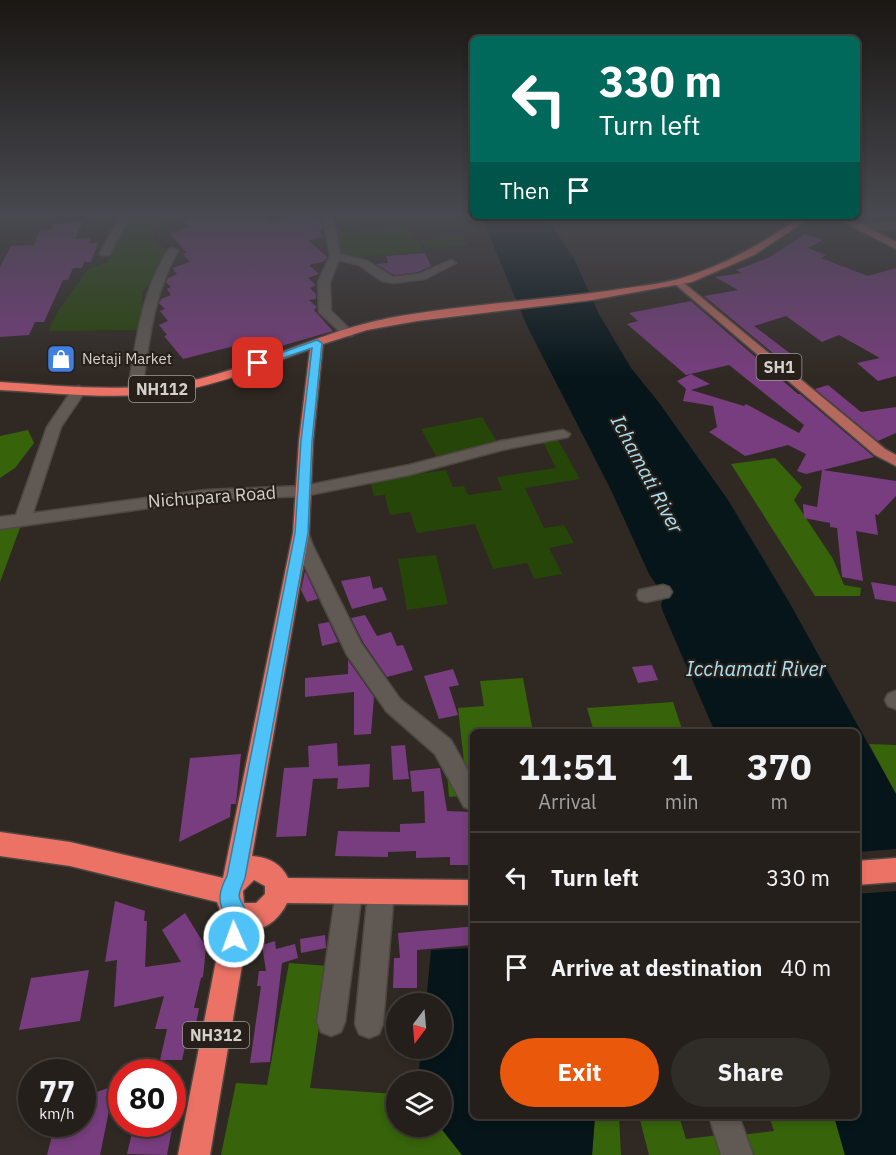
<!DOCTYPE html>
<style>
:root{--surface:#241f1a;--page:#302c27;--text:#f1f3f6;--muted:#a3a2a2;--line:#413d39;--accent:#ea580c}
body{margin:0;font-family:"IBM Plex Sans",sans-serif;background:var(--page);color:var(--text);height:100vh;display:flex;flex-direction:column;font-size:22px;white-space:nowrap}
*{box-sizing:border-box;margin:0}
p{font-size:20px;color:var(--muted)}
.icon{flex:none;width:33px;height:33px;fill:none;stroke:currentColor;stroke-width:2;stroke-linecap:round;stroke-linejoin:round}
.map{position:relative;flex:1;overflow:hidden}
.side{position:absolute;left:470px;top:729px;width:390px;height:390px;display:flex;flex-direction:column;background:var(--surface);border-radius:9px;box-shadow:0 3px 9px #0003,0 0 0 2px var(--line)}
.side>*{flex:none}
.hud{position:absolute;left:470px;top:36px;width:390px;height:183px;border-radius:9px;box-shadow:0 3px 9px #0003,0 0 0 2px var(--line);background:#00695c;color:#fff;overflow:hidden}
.needle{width:39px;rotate:196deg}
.fabs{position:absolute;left:386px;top:993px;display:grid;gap:12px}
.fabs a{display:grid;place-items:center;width:66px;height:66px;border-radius:50%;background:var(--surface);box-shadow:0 3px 9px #0003,0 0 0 2px var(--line);font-size:30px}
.speed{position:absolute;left:18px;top:1059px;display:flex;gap:12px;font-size:30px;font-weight:700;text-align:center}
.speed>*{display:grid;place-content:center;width:78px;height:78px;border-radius:50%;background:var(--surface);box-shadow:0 3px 9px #0003,0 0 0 2px var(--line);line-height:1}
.speed small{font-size:15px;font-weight:400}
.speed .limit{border:9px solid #d22;background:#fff;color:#111}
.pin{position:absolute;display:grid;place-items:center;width:51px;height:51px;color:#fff;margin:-26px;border-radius:12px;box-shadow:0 3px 9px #0006}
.me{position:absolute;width:66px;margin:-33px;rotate:358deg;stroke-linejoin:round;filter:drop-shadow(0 0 4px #0008)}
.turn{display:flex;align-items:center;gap:21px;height:126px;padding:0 30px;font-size:27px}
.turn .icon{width:78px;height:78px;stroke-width:2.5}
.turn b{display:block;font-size:42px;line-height:51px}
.then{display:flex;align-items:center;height:57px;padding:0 30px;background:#0003;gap:12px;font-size:22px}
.eta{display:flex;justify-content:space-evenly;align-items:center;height:102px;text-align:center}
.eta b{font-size:36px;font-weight:800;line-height:42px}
.cta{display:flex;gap:12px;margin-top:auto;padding:12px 30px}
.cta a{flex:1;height:69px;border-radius:36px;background:var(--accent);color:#fff;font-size:24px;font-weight:800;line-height:69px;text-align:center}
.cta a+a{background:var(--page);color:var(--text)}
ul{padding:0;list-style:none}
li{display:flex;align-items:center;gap:18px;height:90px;padding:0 30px;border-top:2px solid var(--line)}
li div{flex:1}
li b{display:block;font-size:22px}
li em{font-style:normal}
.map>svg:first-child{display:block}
.green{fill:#264508}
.forest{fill:#37630b}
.water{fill:#051519}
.pier{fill:#302923}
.building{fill:#773d7e}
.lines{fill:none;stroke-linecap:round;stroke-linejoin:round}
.minor-casing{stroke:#4d4742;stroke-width:3}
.major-casing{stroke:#4d4742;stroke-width:3}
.highway-casing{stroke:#4d4742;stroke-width:3}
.minor{fill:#615953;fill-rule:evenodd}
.major{fill:#b4685e;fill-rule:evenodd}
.highway{fill:#ec7265;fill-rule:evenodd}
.route{fill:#4fc3f7;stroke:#337fa1;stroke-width:1.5}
.labels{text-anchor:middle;stroke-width:4.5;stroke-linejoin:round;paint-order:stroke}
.far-poi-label{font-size:15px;fill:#d4d0cc;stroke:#261f1a;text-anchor:start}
.shield{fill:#261f1a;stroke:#a09b97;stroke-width:1.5}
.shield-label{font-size:16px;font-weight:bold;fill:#d4d0cc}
.street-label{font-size:18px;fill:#d4d0cc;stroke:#261f1a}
.water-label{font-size:20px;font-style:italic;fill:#abe2f3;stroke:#261f1a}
</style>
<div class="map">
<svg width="896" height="1155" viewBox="0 0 896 1155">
<rect width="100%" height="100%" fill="#302923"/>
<path class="green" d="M118 216H165L166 219 156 231 153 240 170 252 155 280 142 291 143 321 137 330 48 331 58 311 88 269 108 262 121 223Z
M406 227 413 241H419L424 252 350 258 341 253 338 233Z
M462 236 467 245 426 249 421 240Z
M482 417 498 443 436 456 421 429Z
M558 440 580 479 525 488 544 528 564 525 574 543 549 548 562 574 534 579 527 563 493 569 475 524 417 533 410 512 390 515 385 495 374 496 370 481 446 470 453 487 464 486 468 495 502 490 497 477 556 468 543 442Z
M436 555 448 604 407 610 398 559Z"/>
<path class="forest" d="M28 430 34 443 15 468 0 478V436Z
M775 458 802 487 794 500 833 559 844 585 861 588 860 596H815L731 464Z
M21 525 0 582V530Z
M523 678 533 732H472V795L449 797 447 772 465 771 458 708 484 706 480 681Z
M673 702 683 732H594L587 708Z
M869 744 896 745V794Z
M289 963 328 966 310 1088 396 1094V1126L440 1127 462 1155H221L236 1083 267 1085Z
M595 1116H619L621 1155H592Z
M639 1116H679L686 1139 719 1135 725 1155H649Z
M769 1116H834L845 1155H747L741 1135 774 1131Z"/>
<path class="water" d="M481 216H546L574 259 599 314 631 368 660 404 728 500 789 602 896 794V1155H845L834 1116H856V732H715L663 612 661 605 664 596 649 574 611 490 527 326Z
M472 948V1116H595L592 1155H462L440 1127 441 1082 418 1081 421 1049 441 1048V1004L426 1003 431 950Z"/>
<path class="pier" d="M896 849V891L856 894 857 852Z"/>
<path class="building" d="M199 216 202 220 214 216 218 219 231 216 234 219 247 216 252 221 263 217 269 223 289 216H316L321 220 323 230 319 231 324 237 308 240 327 257 325 261 309 265 319 274 308 278 316 285 310 288 316 294V299L309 300 317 307 314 310 333 331 271 349 262 339 183 359 164 336 167 335 159 325 168 321 160 311 165 309 159 303 161 299 171 295 167 289 171 287 166 282 168 278 177 274 172 268 190 262 183 254 187 253 169 233 189 227 183 221Z
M83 221 75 239 91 238 89 243H98L91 262H84L82 268H73L68 280H63L44 322H35L29 335 0 337V267L11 246 34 245 40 230 52 229 53 224Z
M805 234 823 240 808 248 826 255 821 258 868 276 896 268V376L878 381 857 363 880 358 839 335 822 342 786 316 754 326 800 361 786 364 704 296 738 290 715 277 742 273 736 270 768 258Z
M425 253 431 266 418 272 394 275 376 264 388 263 386 256Z
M691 301 798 394H800L874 457 823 470 896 481V496L878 515 875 514 878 535 856 531 863 581 842 577 837 528 830 527V523L804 518 803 504 817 507 822 470 806 474 797 471 806 454 788 445 745 456 709 432 717 427 713 406 683 401 686 389 677 381 691 374 710 384 691 390 744 406 746 404 799 433 804 425 729 365 686 375 627 324 638 321 629 313Z
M828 385 861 412 896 407V433L878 441 815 389Z
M305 571 318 599 307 602 301 590Z
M370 576 373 589 382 587 387 600 352 609 341 581Z
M871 582 896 586V602L875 599Z
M365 615 377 636 391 632 397 646 403 645 413 670 387 677 363 642 351 618Z
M329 622 338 642 322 646 318 624Z
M348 660 374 697 371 734 354 735V692L305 697V678L348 674Z
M652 665 658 680 638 683 632 667Z
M453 669 459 685 449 687 458 715 439 719 424 676Z
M337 743 338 766 370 764 369 787 337 789 338 778 313 779 306 836 276 837 284 768 309 767 308 746Z
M405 745 409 779 393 780 391 746Z
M241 754 236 804H231L230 817 179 842 190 758Z
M440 768 447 811 472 812V865H450V857L416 858V851L388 852V857L335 856 338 831 400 832V824L425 823 424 791 412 792 410 771Z
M115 901 145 911 144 921H147L145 967 181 962 162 930 185 913 206 947 203 977 201 978 194 1008H199L195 1029H189L182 1060H160L167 1029H155L164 996 114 1007 117 960 105 962Z
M466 927H472V945L417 950V988H393L394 958H400L398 933Z
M325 935 326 948 301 953 300 939Z
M275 941 276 949 295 944 298 958 282 963 270 1062 250 1063 261 986H257L259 971H266L262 945Z
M89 970 80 1021 19 1030 31 978Z
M114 1086 100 1155H47L55 1124H82V1097Z
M134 1124H173L167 1155 127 1154Z"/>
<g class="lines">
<g class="minor-casing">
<path id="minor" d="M120 216H130L109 255H101L100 253Z
M323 216H333L340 254 367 261 393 277 419 274 451 260 456 263 425 279 393 283 382 281 359 265 339 260 330 282 331 311 354 333 352 336H344L319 312 318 282 330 256Z
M896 223V229L859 230 854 227 859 224Z
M173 248 178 251C153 294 149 342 142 391L135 395 130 394 128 391C136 341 141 292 169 249Z
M79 386 86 390 61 427 33 513 206 490 304 486 409 465 501 441 563 430 570 434 568 437 502 450 409 475 304 496 206 500 0 529V517L16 515 47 427 74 387Z
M301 527 307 529 313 546 361 643 400 699 451 740 472 778V810L464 807 435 754 386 711 347 655 295 546 293 533 295 529Z
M663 585 669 587 672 592 669 597 646 602 639 600 637 595 639 590Z
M895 691H896V709L888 706 885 700 888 694Z
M349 879 358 883 362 892 345 1022 341 1032 331 1036 321 1032 317 1022 336 892 340 883Z
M381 879 390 883 394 892 383 1024 379 1034 369 1038 359 1034 355 1024 368 892 372 883Z
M709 1116H739L753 1155H721Z"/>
</g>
<g class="major-casing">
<path id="major" d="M831 216H844L896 242V249Z
M679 279 885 449 896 455V466L875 455 675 284 673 282Z"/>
</g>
<g class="highway-casing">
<path id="highway" d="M802 216H813L754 255 692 282 592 300 417 321 367 330 323 344 313 441 309 533 252 856C268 857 281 863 288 878L472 880V905L287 903C280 918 266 931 248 930L210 1155H178L224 920 217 902 70 866 0 856V832L70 842 223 878 293 533 299 441 310 349C267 365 224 383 179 391 120 401 59 393 0 390V382C66 386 134 394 199 379 264 363 323 331 389 318 463 304 539 301 614 290 638 286 663 284 685 277 727 264 766 241 802 216ZM254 880 265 886V894L256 903H244L243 891Z
M896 858V882L856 885V861Z"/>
</g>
<use href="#minor" class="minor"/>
<use href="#major" class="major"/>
<use href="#highway" class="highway"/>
</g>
<linearGradient id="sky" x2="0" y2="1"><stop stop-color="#1a1713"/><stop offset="0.57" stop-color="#484950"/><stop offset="1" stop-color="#484950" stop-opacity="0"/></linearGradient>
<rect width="896" height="378" fill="url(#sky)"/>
<path class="route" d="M317 340 322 343 312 441 308 533 245 878C235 902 239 894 248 915L241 944 234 947 227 944 224 937 228 918C216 904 219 891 227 876L295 533 301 441 312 348 262 365 253 363Z"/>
<defs>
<g id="shop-square" transform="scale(1.5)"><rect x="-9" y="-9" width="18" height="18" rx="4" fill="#3f7fe0" stroke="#261f1a"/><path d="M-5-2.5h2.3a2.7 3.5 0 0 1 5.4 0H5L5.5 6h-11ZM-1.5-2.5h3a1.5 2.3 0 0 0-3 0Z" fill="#fff"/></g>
</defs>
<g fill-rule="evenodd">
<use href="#shop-square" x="61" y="359"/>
</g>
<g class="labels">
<g class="far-poi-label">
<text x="82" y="364">Netaji Market</text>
</g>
<g class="shield">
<rect x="756.5" y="354" width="45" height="26" rx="4.5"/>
<rect x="129" y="376" width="66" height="26" rx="4.5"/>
<rect x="183" y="1022" width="66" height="26" rx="4.5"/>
</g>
<g class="shield-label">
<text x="779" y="373">SH1</text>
<text x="162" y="395">NH112</text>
<text x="216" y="1041">NH312</text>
</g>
<g class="street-label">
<text transform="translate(212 497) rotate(-4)" y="6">Nichupara Road</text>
</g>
<g class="water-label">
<text transform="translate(647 474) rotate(62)" y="7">Ichamati River</text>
<text x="756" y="676">Icchamati River</text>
</g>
</g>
</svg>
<div class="fabs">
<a><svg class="needle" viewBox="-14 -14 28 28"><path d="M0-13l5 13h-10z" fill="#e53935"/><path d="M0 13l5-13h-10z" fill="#a3a2a2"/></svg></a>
<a><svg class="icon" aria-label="layers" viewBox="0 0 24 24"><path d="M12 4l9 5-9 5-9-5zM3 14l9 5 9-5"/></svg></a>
</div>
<div class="speed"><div>77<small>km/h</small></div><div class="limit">80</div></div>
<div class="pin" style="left:258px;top:363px;background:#d93025"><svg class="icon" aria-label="arrive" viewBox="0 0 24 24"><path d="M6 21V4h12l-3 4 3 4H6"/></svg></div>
<svg class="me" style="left:234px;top:937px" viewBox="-20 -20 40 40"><circle r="17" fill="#4fc3f7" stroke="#fff" stroke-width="3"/><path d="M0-11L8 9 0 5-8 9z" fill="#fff"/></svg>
<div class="hud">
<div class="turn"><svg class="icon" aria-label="left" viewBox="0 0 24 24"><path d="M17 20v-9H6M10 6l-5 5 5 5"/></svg><div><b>330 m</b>Turn left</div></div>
<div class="then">Then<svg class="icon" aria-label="arrive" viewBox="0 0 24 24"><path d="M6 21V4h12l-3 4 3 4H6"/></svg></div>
</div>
<section class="side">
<div class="eta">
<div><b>11:51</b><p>Arrival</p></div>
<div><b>1</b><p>min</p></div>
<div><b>370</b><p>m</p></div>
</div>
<ul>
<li><svg class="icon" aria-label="left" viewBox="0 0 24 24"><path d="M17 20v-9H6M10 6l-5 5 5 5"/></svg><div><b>Turn left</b></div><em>330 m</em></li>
<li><svg class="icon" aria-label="arrive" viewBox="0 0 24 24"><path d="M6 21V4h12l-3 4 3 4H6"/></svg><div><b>Arrive at destination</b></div><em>40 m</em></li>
</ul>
<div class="cta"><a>Exit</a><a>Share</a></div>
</section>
</div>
